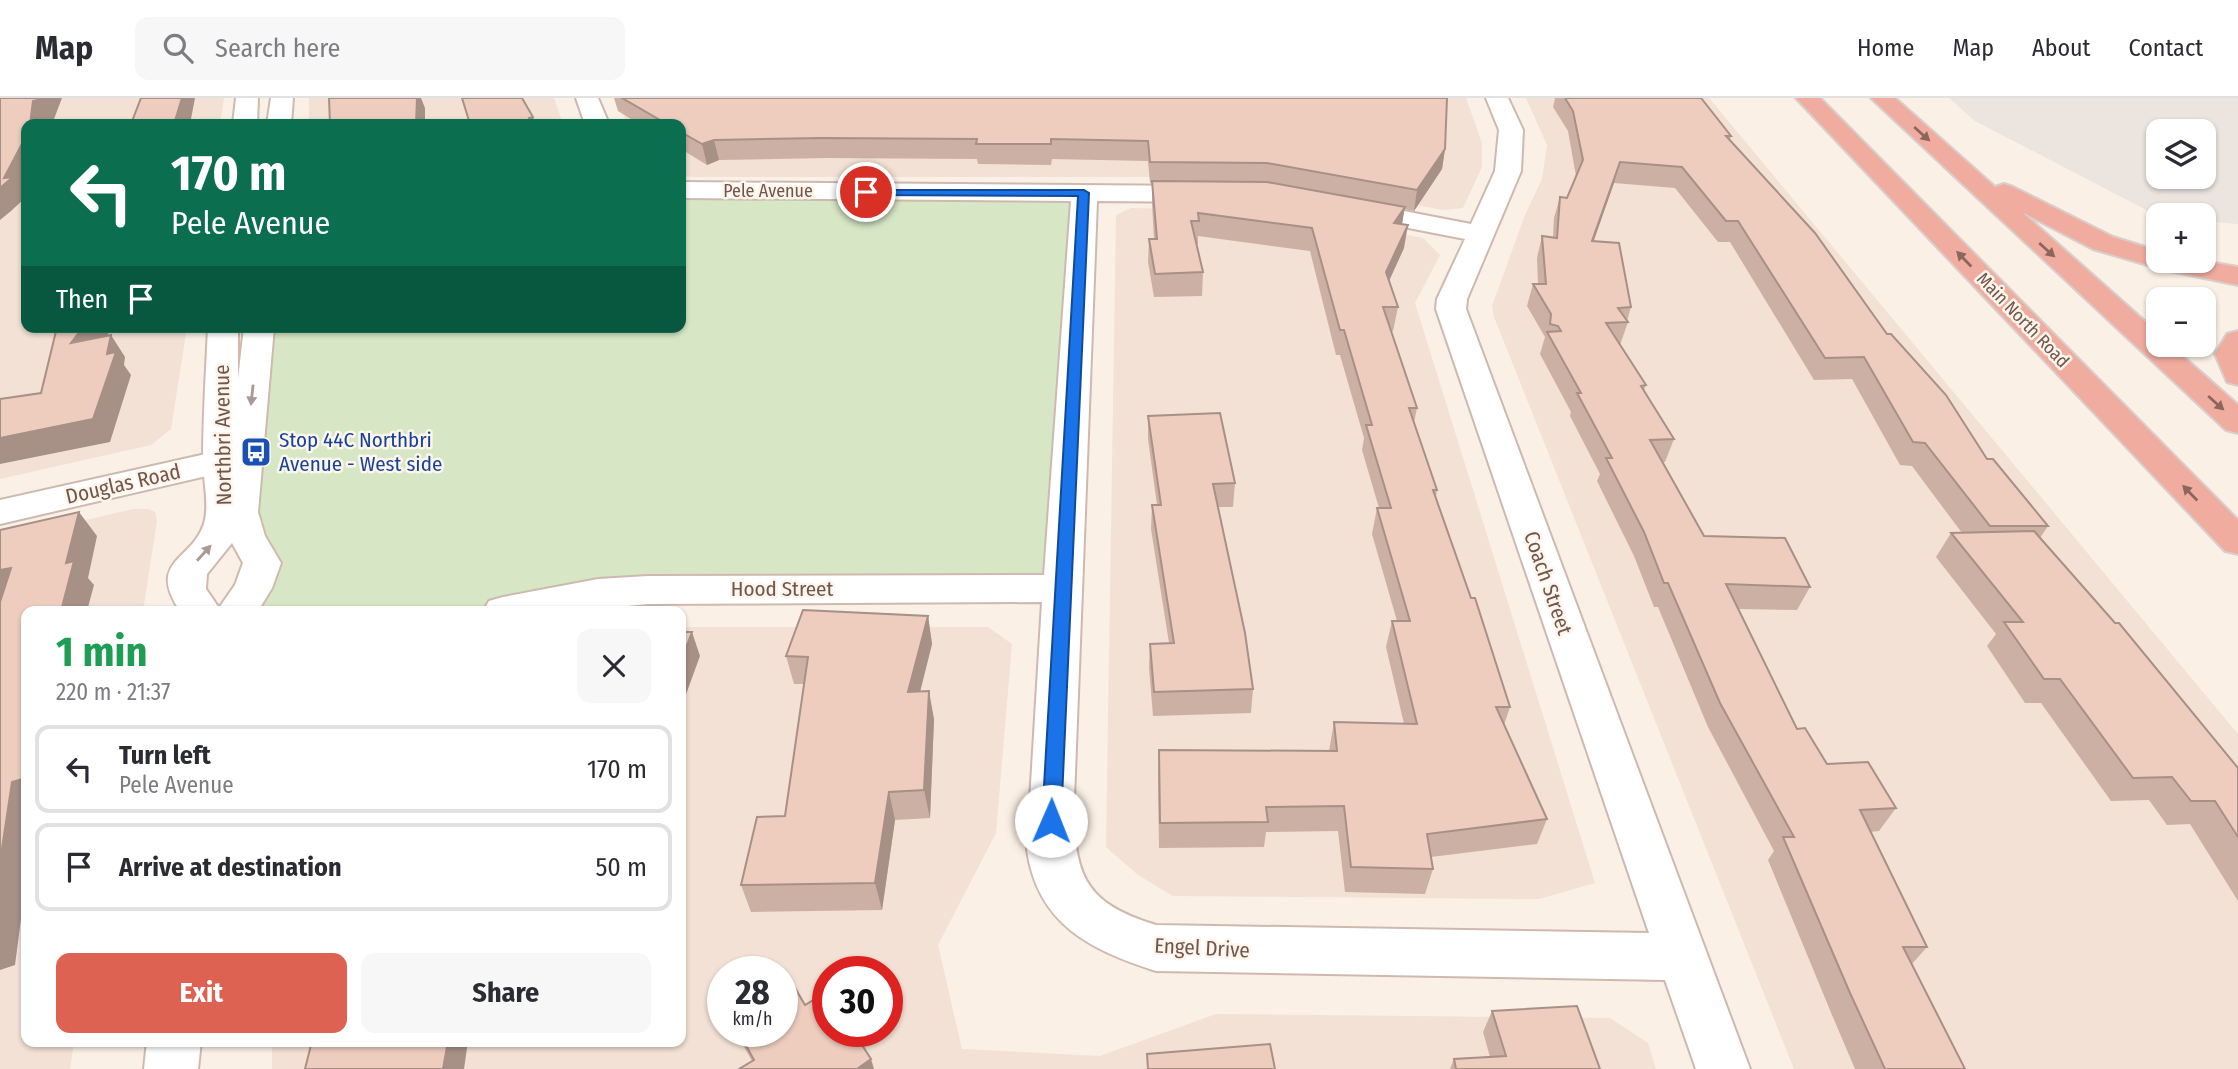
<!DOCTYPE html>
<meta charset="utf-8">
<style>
:root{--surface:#fff;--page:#f7f7f7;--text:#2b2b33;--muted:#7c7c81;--line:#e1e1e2;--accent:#dd6252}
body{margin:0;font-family:"Fira Sans Condensed",sans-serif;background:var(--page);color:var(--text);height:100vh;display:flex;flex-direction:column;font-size:26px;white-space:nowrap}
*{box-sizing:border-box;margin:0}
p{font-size:23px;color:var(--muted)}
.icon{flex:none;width:38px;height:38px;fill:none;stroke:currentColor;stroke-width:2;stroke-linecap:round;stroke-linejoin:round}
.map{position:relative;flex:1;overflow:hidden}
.sheet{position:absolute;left:21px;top:508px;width:665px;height:441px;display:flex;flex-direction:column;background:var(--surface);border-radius:14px;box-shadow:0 2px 5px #0004}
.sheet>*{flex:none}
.top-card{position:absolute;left:21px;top:21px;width:665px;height:214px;border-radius:14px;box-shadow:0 2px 5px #0004;background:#0b6e4f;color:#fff;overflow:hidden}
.controls{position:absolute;left:2146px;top:21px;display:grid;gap:14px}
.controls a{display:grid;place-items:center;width:70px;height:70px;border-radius:14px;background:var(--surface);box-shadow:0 2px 5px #0004;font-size:35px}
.speed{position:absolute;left:707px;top:858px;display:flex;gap:14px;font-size:35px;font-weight:700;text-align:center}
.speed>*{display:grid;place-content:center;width:91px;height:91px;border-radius:50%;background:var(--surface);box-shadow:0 2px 5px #0004;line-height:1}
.speed small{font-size:18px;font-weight:400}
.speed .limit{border:10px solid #d22;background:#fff;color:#111}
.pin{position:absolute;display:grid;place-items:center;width:60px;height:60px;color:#fff;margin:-30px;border:4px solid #fff;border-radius:50%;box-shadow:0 2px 7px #0007}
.me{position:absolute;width:77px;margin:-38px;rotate:1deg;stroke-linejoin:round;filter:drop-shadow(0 0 5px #0008)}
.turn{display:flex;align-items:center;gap:24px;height:147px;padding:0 35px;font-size:32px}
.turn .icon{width:91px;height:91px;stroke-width:2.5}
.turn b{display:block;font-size:49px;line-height:60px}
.then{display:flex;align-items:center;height:66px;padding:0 35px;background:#0003;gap:14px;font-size:26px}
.round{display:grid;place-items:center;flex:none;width:74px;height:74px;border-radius:14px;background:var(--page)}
.head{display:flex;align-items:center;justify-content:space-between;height:119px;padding:0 35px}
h1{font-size:42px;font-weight:700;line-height:52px;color:#1e9e55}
.action{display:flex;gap:14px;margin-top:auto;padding:14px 35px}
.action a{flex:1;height:80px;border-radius:14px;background:var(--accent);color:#fff;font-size:28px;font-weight:700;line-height:80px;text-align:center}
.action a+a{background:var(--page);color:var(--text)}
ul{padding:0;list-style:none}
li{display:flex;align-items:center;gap:21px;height:88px;margin:0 14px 10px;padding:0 21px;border:4px solid var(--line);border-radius:14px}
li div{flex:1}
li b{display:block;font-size:26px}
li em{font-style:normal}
header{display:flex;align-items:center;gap:42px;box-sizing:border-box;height:98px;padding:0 35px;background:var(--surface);border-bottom:2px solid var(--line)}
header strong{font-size:33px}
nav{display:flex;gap:38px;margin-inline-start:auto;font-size:24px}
.search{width:490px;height:63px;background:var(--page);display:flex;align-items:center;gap:18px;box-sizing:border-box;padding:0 24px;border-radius:14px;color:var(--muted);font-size:26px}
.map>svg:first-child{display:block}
.residential{fill:#f2e1d4;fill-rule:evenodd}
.industrial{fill:#ebe4df;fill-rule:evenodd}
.green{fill:#d7e7c5}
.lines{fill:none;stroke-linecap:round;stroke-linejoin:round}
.street-casing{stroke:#ceb9af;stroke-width:4}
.secondary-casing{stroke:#d0b9ad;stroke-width:4}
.highway-casing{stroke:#d8cfcd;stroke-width:4}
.street{fill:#fff;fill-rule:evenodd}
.secondary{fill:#fff;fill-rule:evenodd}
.highway{fill:#f1aca0;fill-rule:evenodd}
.wall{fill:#cdb0a4}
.shaded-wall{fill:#a79086}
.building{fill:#eecdbf;stroke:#a79086;stroke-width:2}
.oneway{fill:#8b665d}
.oneway2{fill:#aa9994}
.route{fill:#1a73e8;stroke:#114b97;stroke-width:2}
.labels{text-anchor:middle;stroke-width:5;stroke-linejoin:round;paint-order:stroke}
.far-street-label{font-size:18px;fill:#72554c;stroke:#fef5eb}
.street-label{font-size:21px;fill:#72554c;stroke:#fef5eb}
.transit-label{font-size:21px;fill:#164399;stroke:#fef5eb;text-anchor:start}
</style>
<header>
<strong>Map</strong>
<div class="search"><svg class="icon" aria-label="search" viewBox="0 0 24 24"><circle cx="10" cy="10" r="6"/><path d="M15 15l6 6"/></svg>Search here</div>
<nav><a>Home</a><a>Map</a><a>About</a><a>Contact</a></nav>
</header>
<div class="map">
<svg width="2238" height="971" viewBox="0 0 2238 971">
<rect width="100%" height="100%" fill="#fbf0e5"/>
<path class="residential" d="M0 0H224L220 26H26V229H187L171 331 151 347 0 381Z
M309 0H554L563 26H309Z
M656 0H1466L1482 45V69L1463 110 1443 112 1310 87 1222 79H693L681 78V26H628L624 18 638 3Z
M1526 0H1709L2238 636V971H1794L1494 219 1492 208 1525 117 1542 81 1547 47Z
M1131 110 1294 114 1423 140 1440 157 1415 205 1595 785 1539 801 1173 798 1138 777 1106 749 1116 117Z
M133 411H149L155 414 157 423 143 513H26V943H74L70 971H0V442Z
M681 529H988L1012 546 996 735 938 847 962 951 1100 958 1216 916 1610 920 1648 945 1656 971H272V943H681ZM723 873H782V933H723ZM828 873H887V933H828Z"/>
<path class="industrial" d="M1949 0H2238V126L2203 123V117H2156L1975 23ZM2158 33H2203V79H2158Z"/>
<path class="green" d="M681 92 1084 95 1063 490 648 492 503 513H237L247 438 259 229H681Z"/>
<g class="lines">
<g class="street-casing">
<path id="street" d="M576 0H598L609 26H585Z
M1486 0H1508L1523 32 1521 73 1467 201 1466 211 1750 971H1696L1665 882 1156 873C1091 852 1038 827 1027 752L1042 504 648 506 577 513H483L489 503 503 499 598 481 648 478 1044 477 1071 103 681 100V84L1202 88 1211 91 1215 96 1211 101 1202 104 1097 103 1074 701C1074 773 1080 804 1156 827L1649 835 1436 211 1437 201 1465 141 1352 119 1343 117 1339 111 1343 105 1352 103 1471 126 1495 73 1499 32Z
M246 347 258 350 263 358 258 366 0 426V402Z"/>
</g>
<g class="secondary-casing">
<path id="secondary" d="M236 0H258L257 26H233Z
M271 0H293L291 26H267Z
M208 229H238V281L244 229H274L258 414 265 438 281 465 272 490 258 513H180C145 461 195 463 205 422 209 404 203 381 203 363 203 318 206 274 208 229ZM232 445 243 465 235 487 219 510 206 491 207 476Z
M147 943H201L198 971H144Z"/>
</g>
<g class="highway-casing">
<path id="highway" d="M1796 0H1820L2238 422V456L2225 453Z
M1871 0H1895L1995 89 2004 86 2013 89 2113 139 2158 153V163H2203L2238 169V187L2161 171 2093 151 2022 114 2158 235V247H2170L2238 307V335L2226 332Z
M2238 233V287L2227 284 2215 256 2227 236Z"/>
</g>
<use href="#street" class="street"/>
<use href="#secondary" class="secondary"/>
<use href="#highway" class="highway"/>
</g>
<path class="wall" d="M614 0H1447L1445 51 1442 71 1414 113 1404 111 1402 126 1404 150 1389 183 1398 209 1393 233H1391L1417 310 1414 325 1437 392 1436 398 1471 500 1510 609 1504 627 1547 721 1537 746 1431 759 1433 771 1425 796 1345 794 1338 733 1266 734 1264 749 1159 750 1158 677 1159 652 1329 653 1334 624 1404 626 1386 549 1392 523H1397L1372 436 1377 410H1379L1362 352 1364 340 1340 257H1336L1310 153 1198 138V146H1196L1203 174 1202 198 1154 199 1148 164 1149 141H1154L1152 106V85H1150L1148 63 1052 61 1051 67 978 66 977 61 826 60 719 62 707 67 681 51V26H639L618 13Z
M1554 0H1701L1731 38 1730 42 1887 236 1987 361 2048 428 2040 440 2238 670V803L2190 726 2167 727 2149 702 2111 703 2041 605H2025L1987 548 1996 536 1936 459 1951 435H1962L1912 368 1900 367 1852 281 1814 282 1730 144H1718L1675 90 1614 85 1593 143 1631 209 1627 223 1628 224 1620 247 1646 287 1644 292 1674 341 1665 364H1663L1704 438 1810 489 1797 512 1738 511 1797 631 1827 666 1896 710 1879 733 1870 734 1927 849 1912 866 1965 971H1855L1832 917 1768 762 1774 753 1708 629 1658 509H1654L1634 458 1597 383 1600 376 1570 318 1571 314 1540 256 1545 239 1527 208 1533 186H1538L1537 160 1542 138 1553 139 1554 120 1560 99 1567 100 1576 78 1568 33 1553 9 1555 1Z
M1148 318 1235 385 1233 409H1218L1253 591 1251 615 1153 618 1149 570 1150 546 1169 545 1151 431 1152 407H1157L1148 341Z
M928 518 932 546 920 593 934 621 930 720 895 722 882 812 751 814 741 787 785 718 804 586H794L786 558Z
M805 907 874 971 752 963 735 933H782Z
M1492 913 1600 971H1450L1454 961 1490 959 1483 934Z"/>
<path class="shaded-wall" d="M43 0H62L54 21 45 22 44 26H30L33 3Z
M182 0H195L190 26H174Z
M417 0H421L425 10V26H416Z
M533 19 535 26H531L529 20Z
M26 29V83L22 92 26 99 11 113 0 122V90L24 30Z
M714 42 719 62 707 67 702 46Z
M1445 51 1442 71 1414 113 1417 92Z
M1620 64 1614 85 1586 165 1592 143Z
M1405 109 1401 132 1394 125Z
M1408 127 1404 150 1382 198 1386 174Z
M83 229H113L86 268 71 245Z
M111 237 125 259 124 267 131 277 110 344 0 366V340L107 256Z
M79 414 97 438 88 480 94 487 87 513H61L66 465Z
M11 470 31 494 0 501V472Z
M928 518 932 546 913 622 908 594Z
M692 534 700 558 681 610V563Z
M929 593 934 621 930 720 924 692Z
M26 680V783L15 867 0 872V764L12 684Z
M889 694 895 722 882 812 875 785Z
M448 943H468L464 971H443Z
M871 961 874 971H857Z"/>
<path class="building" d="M0 0H43L42 1 33 3 30 26H26V29L24 30 25 40 4 80 13 79 0 90Z
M141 0H182L174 26H131Z
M329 0H417L416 26H330Z
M462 0H522L533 19 529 20 532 26H470Z
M622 0H1447L1445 51 1417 92 1267 65 1150 64 1148 43 1051 41V46H976L977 41 822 40 714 42 702 46 681 34V26H667Z
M1565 0H1701L1731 38H1726L1815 135 1887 236H1891L1946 297 1987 361H1993L2048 428H1990L1925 345 1913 344 1864 259 1825 260 1738 123H1726L1682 69 1620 64 1592 143 1619 145 1631 209 1618 210 1628 224 1606 225 1646 287 1641 288 1674 341 1650 342 1704 438 1785 440 1810 489 1726 486 1797 631 1805 630 1827 666 1868 664 1896 710 1860 712 1927 849H1903L1965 971H1885L1850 895 1783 739H1794L1720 605 1668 485H1664L1644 434 1606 360H1612L1577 295H1581L1547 234 1561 233 1558 228 1550 226 1551 216 1533 186H1546L1542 138 1557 140 1560 99 1567 100 1583 62 1573 13Z
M1152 83 1267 84 1405 109 1394 125 1408 127 1386 174 1398 209H1383L1417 310H1409L1437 392H1433L1471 500H1475L1510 609H1496L1547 721 1427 736 1433 771 1351 769 1344 708 1266 709 1268 724 1160 725 1159 652 1337 653 1334 624 1417 626 1392 523H1410L1377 410H1391L1366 327H1372L1344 232H1340L1312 130 1198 115 1199 123H1191L1203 174 1155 176 1149 141H1157Z
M57 229H83L71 245 111 237 107 256 116 254 93 321 0 340V301L41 295Z
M1220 315 1235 385 1213 386 1245 535 1253 591 1154 594 1150 546 1174 545 1152 407H1161L1148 318Z
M79 414 66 465 74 463 61 513H26V680L12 684 0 764V504L11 470 0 472V432Z
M2034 433 2115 525H2119L2238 670V739L2215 703H2191L2172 679 2133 680 2060 581H2044L2004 524H2023L1951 435Z
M803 512 928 518 908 594 929 593 924 692 889 694 875 785 741 787 757 719 785 718 808 559 786 558Z
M681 534H692L681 563Z
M785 873 805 907 828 893V933H853L871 961 857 971H739L754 962 738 933H782V874Z
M1577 908 1600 971H1456L1454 961 1506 958 1492 913Z
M312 943H448L443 971H305Z
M1270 946 1275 971H1148L1147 956Z"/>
<defs><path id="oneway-solid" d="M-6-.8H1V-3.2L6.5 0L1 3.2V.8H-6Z" transform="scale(1.75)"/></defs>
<g class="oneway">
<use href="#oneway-solid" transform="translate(1922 36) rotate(42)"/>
<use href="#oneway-solid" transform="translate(2047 152) rotate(42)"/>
<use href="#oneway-solid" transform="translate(1964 161) rotate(-134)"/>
<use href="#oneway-solid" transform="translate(2216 305) rotate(42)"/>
<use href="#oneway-solid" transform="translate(2190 395) rotate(-134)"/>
</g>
<g class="oneway2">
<use href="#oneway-solid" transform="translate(252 297) rotate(96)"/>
<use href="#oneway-solid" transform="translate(204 455) rotate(-48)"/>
</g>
<path class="route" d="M863 92H1084L1089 95 1061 723 1058 728 1051 731 1045 728 1042 723 1078 98 866 97 863 96Z"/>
<defs>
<g id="bus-square" transform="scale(1.575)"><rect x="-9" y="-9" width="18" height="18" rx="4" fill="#1a4fb4" stroke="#fef5eb"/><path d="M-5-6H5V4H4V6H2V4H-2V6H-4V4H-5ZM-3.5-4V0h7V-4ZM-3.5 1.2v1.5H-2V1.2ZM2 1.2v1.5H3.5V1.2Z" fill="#fff"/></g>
</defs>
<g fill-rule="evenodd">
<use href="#bus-square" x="256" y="354"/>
</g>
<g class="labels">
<g class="far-street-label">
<text x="768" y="99">Pele Avenue</text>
<text transform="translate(2023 222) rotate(46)" y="6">Main North Road</text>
</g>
<g class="street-label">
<text transform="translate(223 337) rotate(-91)" y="7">Northbri Avenue</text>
<text transform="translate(123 386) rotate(-13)" y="7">Douglas Road</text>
<text transform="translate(1548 485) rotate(71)" y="7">Coach Street</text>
<text x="782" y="498">Hood Street</text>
<text transform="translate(1202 850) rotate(3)" y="7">Engel Drive</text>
</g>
<g class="transit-label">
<text x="279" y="349">Stop 44C Northbri<tspan x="279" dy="24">Avenue - West side</tspan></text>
</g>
</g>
</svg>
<div class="controls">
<a><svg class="icon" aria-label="layers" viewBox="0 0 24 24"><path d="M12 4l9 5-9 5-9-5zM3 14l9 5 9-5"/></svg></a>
<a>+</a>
<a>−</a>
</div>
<div class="speed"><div>28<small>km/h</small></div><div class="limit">30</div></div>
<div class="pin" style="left:866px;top:94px;background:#d93025"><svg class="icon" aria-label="arrive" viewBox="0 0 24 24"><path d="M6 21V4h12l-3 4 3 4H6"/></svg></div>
<svg class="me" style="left:1051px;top:723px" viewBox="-20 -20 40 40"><circle r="19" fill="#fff"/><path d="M0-13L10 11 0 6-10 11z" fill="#1a73e8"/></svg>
<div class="top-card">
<div class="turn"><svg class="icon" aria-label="left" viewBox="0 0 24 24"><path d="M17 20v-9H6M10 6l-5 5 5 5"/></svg><div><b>170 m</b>Pele Avenue</div></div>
<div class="then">Then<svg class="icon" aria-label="arrive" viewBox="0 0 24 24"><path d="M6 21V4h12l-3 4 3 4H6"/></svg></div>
</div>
<section class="sheet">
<div class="head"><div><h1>1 min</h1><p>220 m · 21:37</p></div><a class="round"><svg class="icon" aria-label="close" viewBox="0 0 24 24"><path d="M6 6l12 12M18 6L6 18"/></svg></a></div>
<ul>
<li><svg class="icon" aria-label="left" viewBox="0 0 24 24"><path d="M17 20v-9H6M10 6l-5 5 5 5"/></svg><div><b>Turn left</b><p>Pele Avenue</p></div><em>170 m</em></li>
<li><svg class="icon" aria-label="arrive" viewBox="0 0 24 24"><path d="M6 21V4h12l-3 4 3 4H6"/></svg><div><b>Arrive at destination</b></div><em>50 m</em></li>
</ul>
<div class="action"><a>Exit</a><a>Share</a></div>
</section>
</div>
